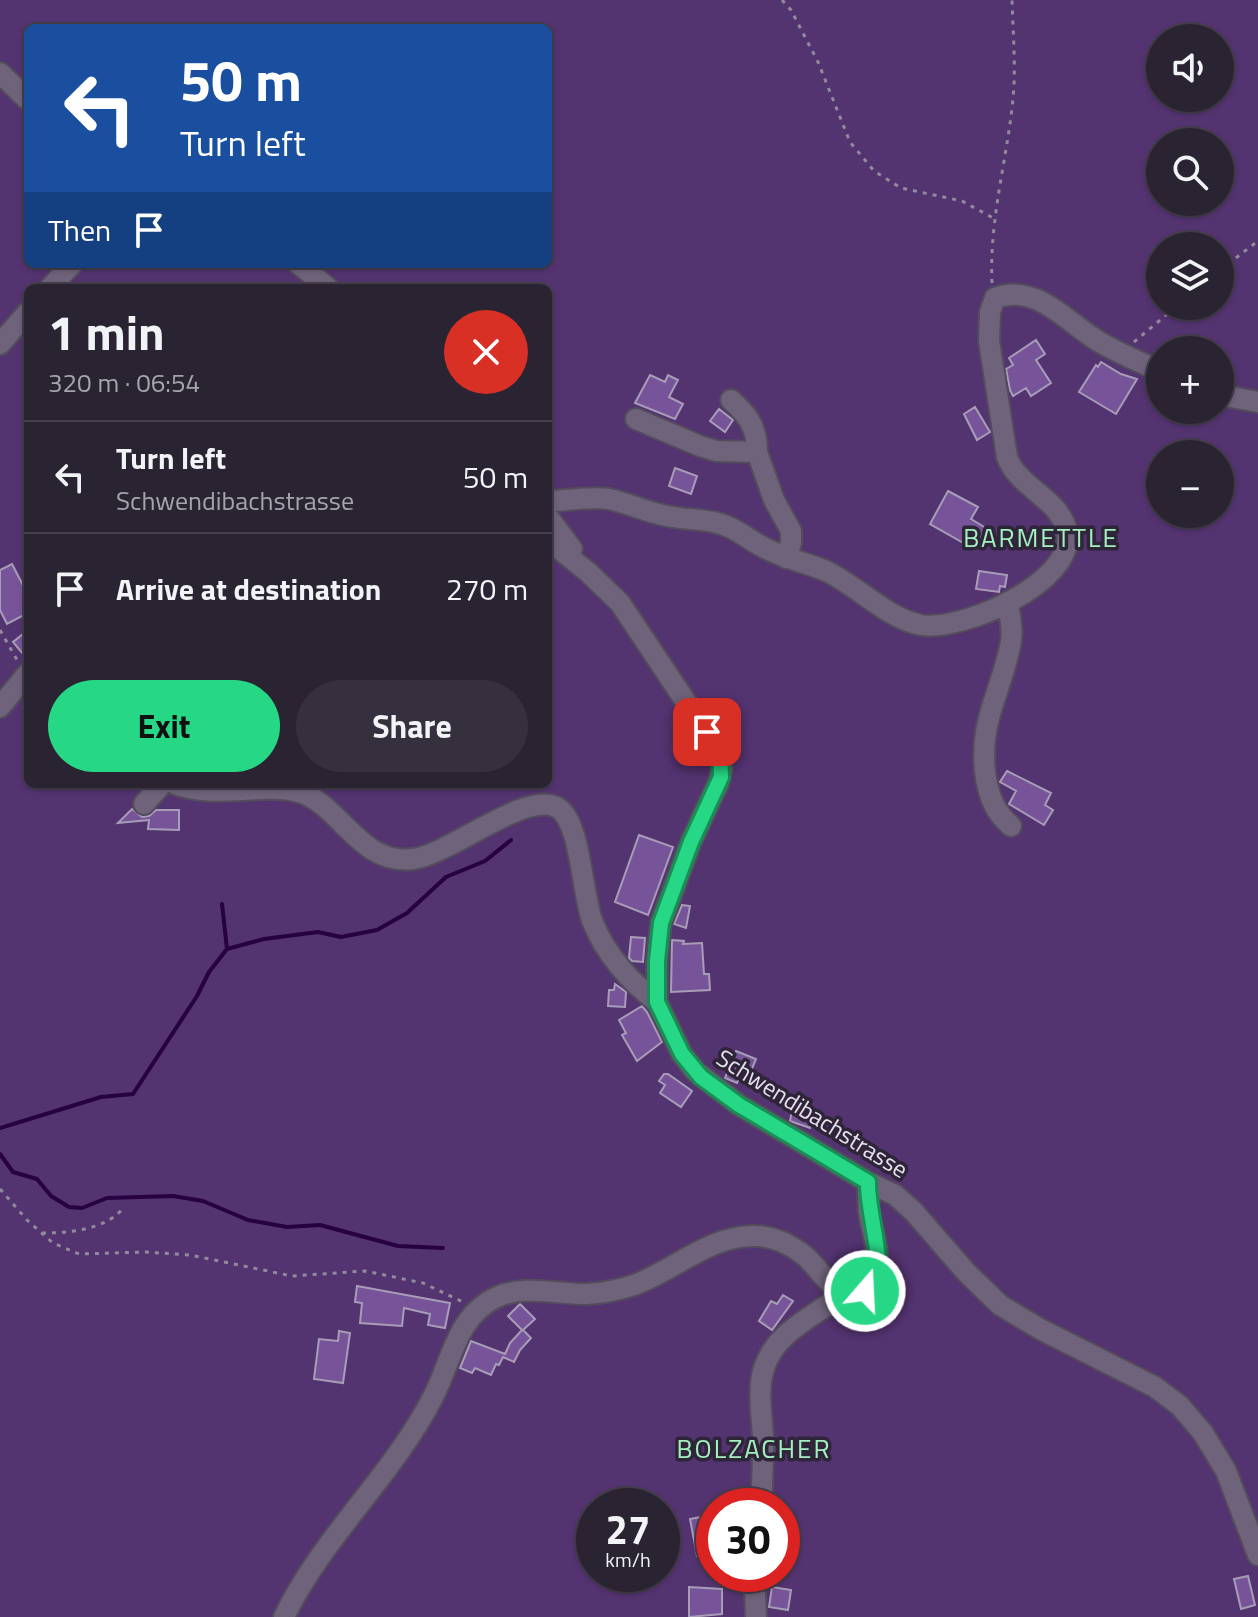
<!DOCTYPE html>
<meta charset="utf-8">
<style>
:root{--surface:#2a2332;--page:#362f3e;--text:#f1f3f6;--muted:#a5a4ac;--line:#46404d;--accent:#26d886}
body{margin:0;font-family:"Titillium Web",sans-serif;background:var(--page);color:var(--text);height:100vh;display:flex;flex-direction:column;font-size:30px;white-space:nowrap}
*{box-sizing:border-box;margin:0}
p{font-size:26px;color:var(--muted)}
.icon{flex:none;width:44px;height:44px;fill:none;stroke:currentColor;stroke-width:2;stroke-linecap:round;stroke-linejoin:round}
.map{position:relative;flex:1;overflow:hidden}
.panel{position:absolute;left:24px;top:284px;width:528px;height:504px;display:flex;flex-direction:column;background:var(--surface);border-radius:12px;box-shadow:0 2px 6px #0004,0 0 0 2px var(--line)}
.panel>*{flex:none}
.banner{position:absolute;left:24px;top:24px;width:528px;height:244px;border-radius:12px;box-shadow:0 2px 6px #0004,0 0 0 2px var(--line);background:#1a4fa0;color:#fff;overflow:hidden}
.controls{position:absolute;left:1146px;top:24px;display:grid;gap:16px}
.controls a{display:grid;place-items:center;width:88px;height:88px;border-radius:50%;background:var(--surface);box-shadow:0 2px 6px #0004,0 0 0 2px var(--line);font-size:40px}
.speed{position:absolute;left:576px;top:1488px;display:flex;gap:16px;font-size:40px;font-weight:700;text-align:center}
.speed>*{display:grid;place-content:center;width:104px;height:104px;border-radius:50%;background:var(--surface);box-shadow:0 2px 6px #0004,0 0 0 2px var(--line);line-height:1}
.speed small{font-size:20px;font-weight:400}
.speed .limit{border:12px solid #d22;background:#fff;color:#111}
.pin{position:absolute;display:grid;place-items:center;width:68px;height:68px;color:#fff;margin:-34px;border-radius:16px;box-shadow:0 4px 12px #0006}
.me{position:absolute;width:88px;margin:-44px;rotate:19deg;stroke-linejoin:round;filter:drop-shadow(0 0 6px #0008)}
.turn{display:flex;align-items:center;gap:28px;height:168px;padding:0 24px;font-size:36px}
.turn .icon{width:104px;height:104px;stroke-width:2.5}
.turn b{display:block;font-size:56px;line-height:68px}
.then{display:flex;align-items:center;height:76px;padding:0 24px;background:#0003;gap:16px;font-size:30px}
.round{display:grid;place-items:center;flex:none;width:84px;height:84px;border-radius:42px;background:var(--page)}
.summary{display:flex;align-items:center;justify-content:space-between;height:136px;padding:0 24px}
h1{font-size:48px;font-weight:700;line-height:60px}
.cta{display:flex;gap:16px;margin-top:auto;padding:16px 24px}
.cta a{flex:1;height:92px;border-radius:48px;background:var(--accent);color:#111;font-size:32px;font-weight:700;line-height:92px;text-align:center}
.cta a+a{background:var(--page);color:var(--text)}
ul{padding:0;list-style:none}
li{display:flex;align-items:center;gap:24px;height:112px;padding:0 24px;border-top:2px solid var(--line)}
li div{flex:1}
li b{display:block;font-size:30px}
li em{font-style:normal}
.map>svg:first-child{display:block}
.green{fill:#543371;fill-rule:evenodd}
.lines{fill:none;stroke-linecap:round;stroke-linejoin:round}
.stream{stroke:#280142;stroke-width:4}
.building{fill:#775499;stroke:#a89db6;stroke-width:2}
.minor-casing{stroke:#534c5c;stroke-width:24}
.path{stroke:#928b9b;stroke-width:3;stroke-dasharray:4 6;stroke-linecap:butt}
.minor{stroke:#6e637a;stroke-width:20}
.route-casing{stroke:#198c57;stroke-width:20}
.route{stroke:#26d886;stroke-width:14}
.labels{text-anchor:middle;stroke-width:7;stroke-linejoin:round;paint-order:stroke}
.street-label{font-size:24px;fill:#e6e1ee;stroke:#2e2538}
.neighbourhood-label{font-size:26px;letter-spacing:2px;fill:#a3efbf;stroke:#2e2538}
</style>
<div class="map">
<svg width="1258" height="1617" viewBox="0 0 1258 1617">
<rect width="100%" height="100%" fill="#382f43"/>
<path class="green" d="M0 0H1258V1617H0ZM28 28H548V264H28ZM1160 38H1220V98H1160ZM1160 142H1220V202H1160ZM1160 246H1220V306H1160ZM28 288H548V784H28ZM1160 350H1220V410H1160ZM1160 454H1220V514H1160ZM594 1506H662V1574H594ZM714 1506H782V1574H714Z"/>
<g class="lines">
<path class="stream" d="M222 904 227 949
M0 1128 101 1097 133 1094 197 996 209 972 227 949 264 939 318 932 341 937 377 930 407 913 446 877 485 861 511 840
M0 1154 13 1172 37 1179 51 1196 69 1207 82 1208 107 1198 173 1196 203 1201 248 1220 287 1227 320 1225 398 1246 443 1248"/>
</g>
<path class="building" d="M1036 340 1045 354 1036 360 1051 383 1031 396 1026 388 1013 396 1010 390 1006 369 1013 365 1009 358Z
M1101 362 1121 374 1137 379 1116 414 1079 392 1096 365 1098 367Z
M650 375 665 382 668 375 678 380 669 397 683 404 675 419 635 403Z
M975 407 990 432 977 440 964 414Z
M719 409 733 420 725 432 710 421Z
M675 468 697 476 691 494 669 486Z
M948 491 978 507 971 519 986 528 974 549 930 524Z
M12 564 28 595V613L7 624 0 610V570Z
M979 571 1007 575 1005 587 1000 586 999 592 976 589Z
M23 634 28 641V660L13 642Z
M1007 771 1051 793 1045 805 1053 810 1044 825 1009 804 1016 791 1000 782Z
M132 809 142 817 149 816 156 810H179V830L148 829 149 820 118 823Z
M639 835 673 847 648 915 615 902Z
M682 905 690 906 686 928 674 924Z
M631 937 645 938 643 962 632 961 629 958Z
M672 940 684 941 683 944 702 943 704 974H709L710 990 671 992Z
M615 984 626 992 625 1007 608 1006 609 990H614Z
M642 1006 647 1012 662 1042 637 1061 622 1035 626 1033 619 1020Z
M736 1051 756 1059 749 1076 741 1073 737 1083 725 1078Z
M664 1074H668L692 1091 681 1107 660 1093 665 1085 659 1081Z
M793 1105 814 1109 810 1128 790 1121Z
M357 1286 450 1303 445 1328 428 1325 430 1314 404 1308 402 1326 360 1323 362 1303 355 1302Z
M783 1295 793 1301 772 1330 759 1321 771 1301 777 1304Z
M520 1304 535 1319 523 1330 531 1338 520 1350 514 1362 503 1357 499 1365 496 1364 491 1375 475 1368 472 1373 460 1368 471 1341 505 1354 510 1343 522 1330 508 1316Z
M339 1331 350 1333 343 1383 314 1379 319 1339 338 1341Z
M711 1515 714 1519V1553L697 1556 690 1519Z
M1248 1576 1255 1605 1241 1609 1234 1579Z
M689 1587 722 1589V1614L689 1617Z
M772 1587 791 1590 788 1610 769 1607Z"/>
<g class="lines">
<g class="minor-casing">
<path id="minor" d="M0 73 28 100
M299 264 328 288
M50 288 72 264
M0 344 28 312
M1220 395 1258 402
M731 400C749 416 757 428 757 452
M636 419 700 446 716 451 757 452 774 500 791 531V543L786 558
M548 501C568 501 589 496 609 499 631 504 651 514 673 517 689 520 706 519 721 524 739 529 752 543 769 550 787 559 807 563 826 571 858 586 886 618 921 625 962 632 1076 582 1067 532 1061 499 1018 488 1007 457L989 341 990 312 995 298C1037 283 1065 321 1098 341 1118 353 1139 362 1160 371
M548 517 572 549
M548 540 589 573 620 603 720 753 722 769 718 784 691 842 661 923 657 961V1002L682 1054 695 1071 739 1105 868 1182 895 1195 914 1212 966 1272 1000 1305 1040 1329 1155 1387 1180 1406 1203 1433 1226 1471 1258 1555
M1008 604C1010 616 1013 628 1011 641 1002 693 977 721 986 779 990 799 995 812 1011 826
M0 707 28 673
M175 784C218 801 273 779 307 795 345 814 363 865 413 859 451 854 527 789 558 808 581 822 582 896 593 923 607 956 628 980 657 1002
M144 804 162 784
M762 1506C761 1483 764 1460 763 1437 761 1401 753 1372 779 1342 797 1322 823 1310 844 1293
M750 1574 755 1593 756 1617
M284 1617C323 1536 392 1477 433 1397 452 1361 456 1316 497 1297 523 1285 558 1294 587 1294 603 1293 619 1290 634 1285 673 1271 708 1237 751 1236 771 1235 791 1244 806 1257 823 1272 837 1304 864 1292 890 1279 872 1233 869 1213 868 1202 868 1192 868 1182"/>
</g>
<path class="path" d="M782 0 791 10 818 62 850 142 874 171 901 188 962 201 995 219
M1220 270 1258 241
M992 283C989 220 1007 160 1013 99 1016 66 1013 33 1012 0
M1134 342 1177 306
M0 630 17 660
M0 1189 27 1220 53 1243 79 1254 145 1252 190 1255 292 1276 365 1271 423 1283 463 1302
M42 1233C68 1233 107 1230 124 1207"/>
<use href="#minor" class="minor"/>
</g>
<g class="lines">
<g class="route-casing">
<path id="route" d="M707 732 720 753 721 777 691 842 661 923 657 961V1002L682 1054 701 1077 739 1105 868 1182C867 1208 883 1257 876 1277 874 1284 870 1287 865 1291"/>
</g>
<use href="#route" class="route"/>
</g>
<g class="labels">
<g class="street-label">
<text transform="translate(812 1114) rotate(32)" y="8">Schwendibachstrasse</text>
</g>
<g class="neighbourhood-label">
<text x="1041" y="547">BARMETTLE</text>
<text x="754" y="1458">BOLZACHER</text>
</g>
</g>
</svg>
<div class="controls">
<a><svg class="icon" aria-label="sound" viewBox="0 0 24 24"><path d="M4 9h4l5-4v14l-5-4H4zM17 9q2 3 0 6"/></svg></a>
<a><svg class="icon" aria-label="search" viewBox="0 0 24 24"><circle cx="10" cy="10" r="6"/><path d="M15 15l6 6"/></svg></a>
<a><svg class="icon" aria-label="layers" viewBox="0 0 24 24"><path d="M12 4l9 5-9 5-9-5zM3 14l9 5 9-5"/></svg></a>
<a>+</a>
<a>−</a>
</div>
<div class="speed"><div>27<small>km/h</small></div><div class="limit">30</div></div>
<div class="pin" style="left:707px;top:732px;background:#d93025"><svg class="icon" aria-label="arrive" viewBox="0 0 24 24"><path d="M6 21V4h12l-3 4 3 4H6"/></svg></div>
<svg class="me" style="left:865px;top:1291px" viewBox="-20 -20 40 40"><circle r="17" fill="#26d886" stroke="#fff" stroke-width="3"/><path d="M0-11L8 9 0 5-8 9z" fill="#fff"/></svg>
<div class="banner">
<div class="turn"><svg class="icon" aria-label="left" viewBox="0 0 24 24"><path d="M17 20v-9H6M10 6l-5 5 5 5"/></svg><div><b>50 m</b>Turn left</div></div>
<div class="then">Then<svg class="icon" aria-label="arrive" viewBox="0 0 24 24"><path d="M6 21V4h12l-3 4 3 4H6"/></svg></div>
</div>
<section class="panel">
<div class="summary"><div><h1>1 min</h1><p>320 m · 06:54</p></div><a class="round" style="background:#d93025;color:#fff"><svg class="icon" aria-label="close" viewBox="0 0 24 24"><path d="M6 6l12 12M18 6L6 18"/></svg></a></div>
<ul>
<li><svg class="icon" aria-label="left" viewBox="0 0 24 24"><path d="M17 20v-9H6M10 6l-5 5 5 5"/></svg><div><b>Turn left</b><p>Schwendibachstrasse</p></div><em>50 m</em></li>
<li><svg class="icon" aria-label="arrive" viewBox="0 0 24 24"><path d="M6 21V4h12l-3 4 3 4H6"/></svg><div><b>Arrive at destination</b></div><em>270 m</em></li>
</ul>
<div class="cta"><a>Exit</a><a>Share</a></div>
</section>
</div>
